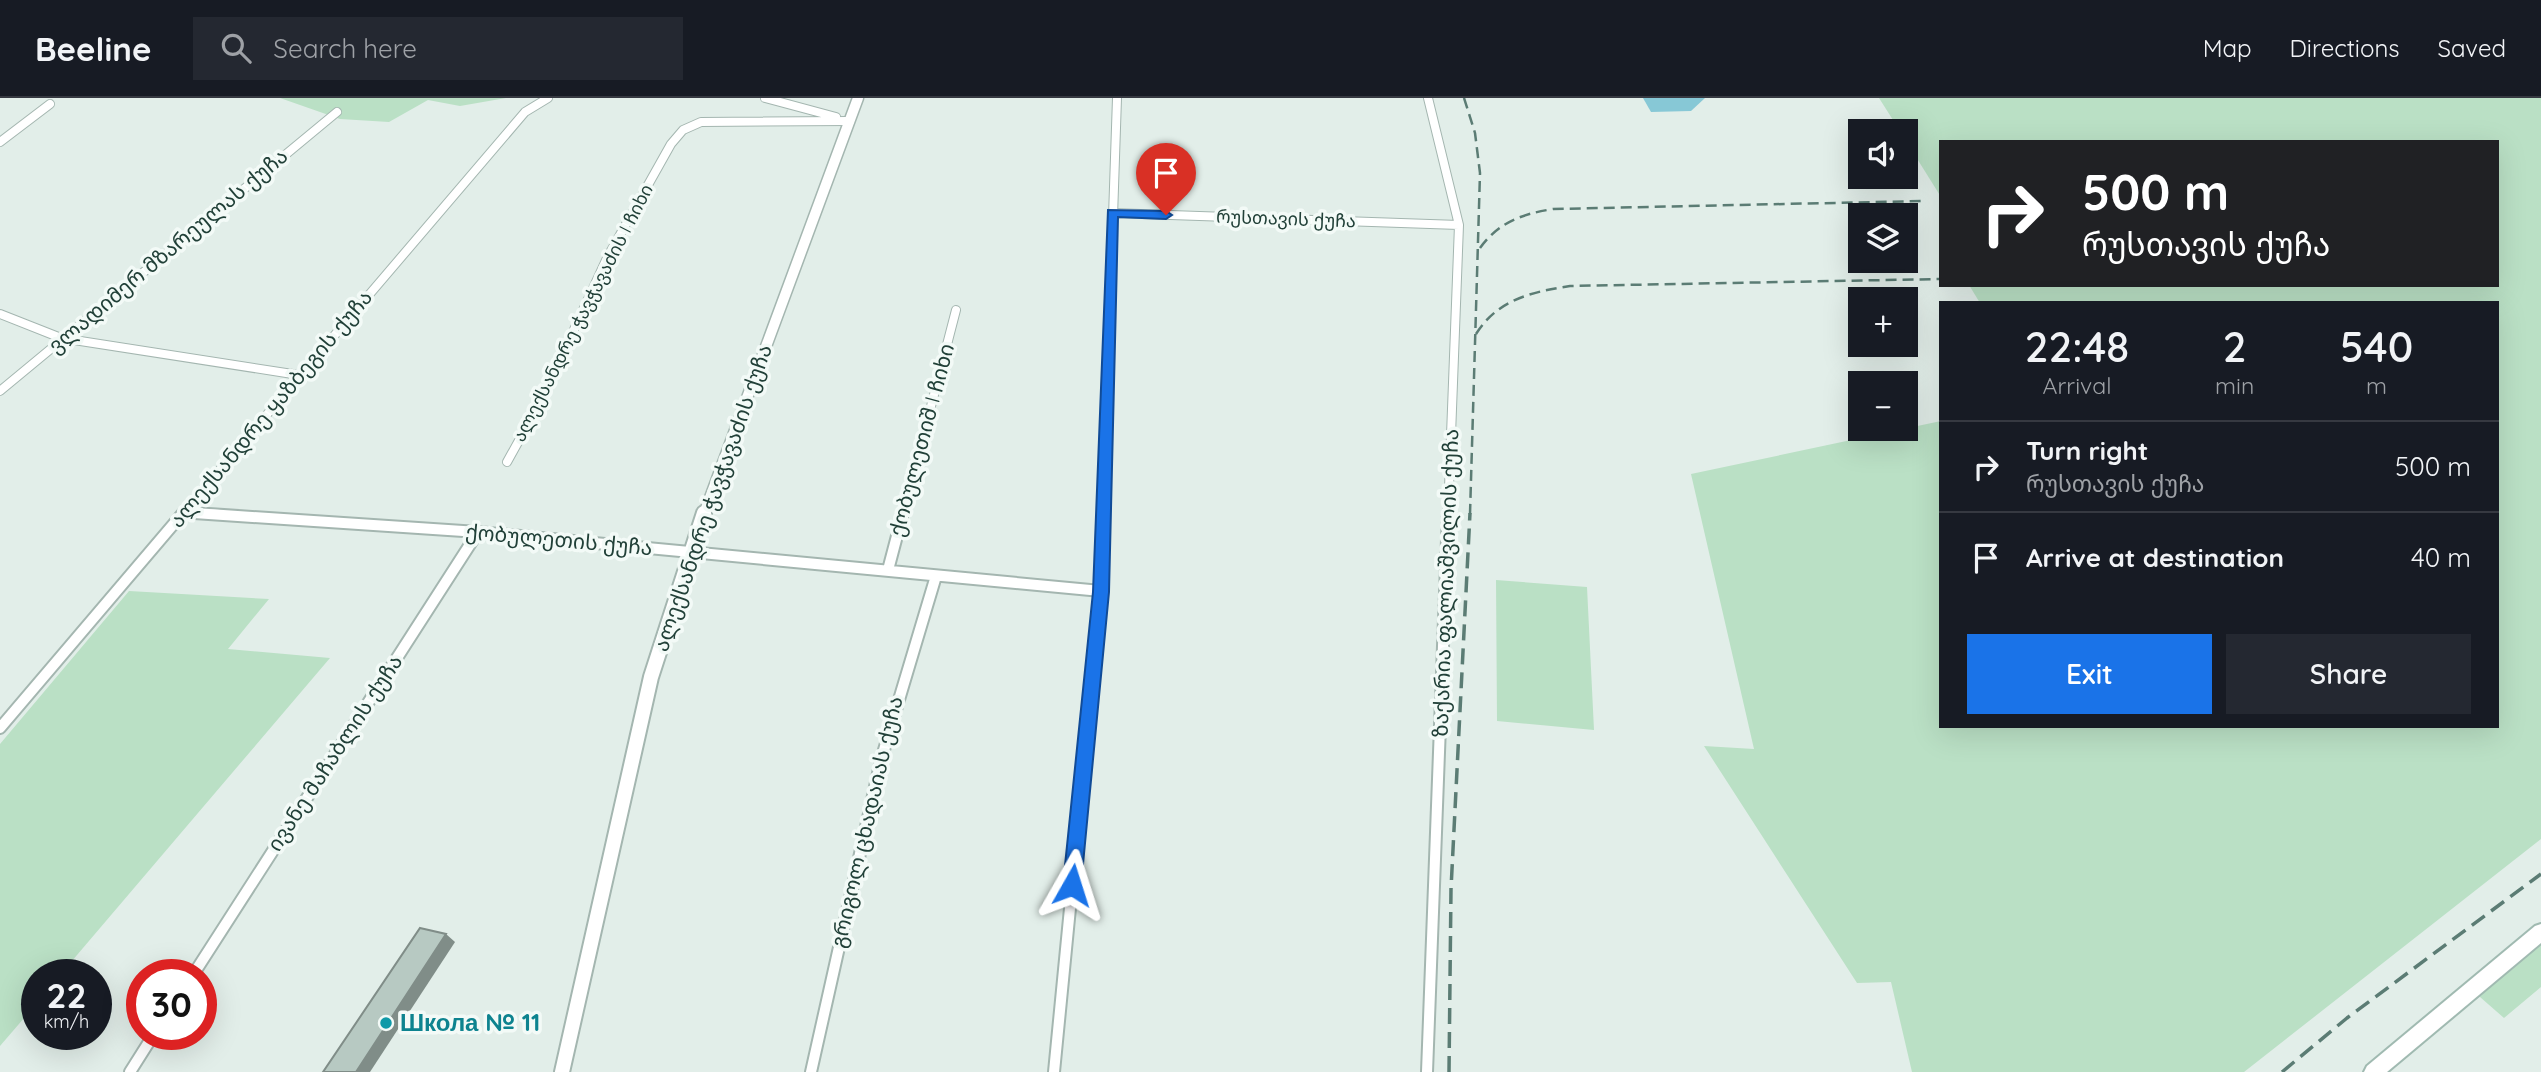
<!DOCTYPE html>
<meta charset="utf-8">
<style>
:root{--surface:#171b24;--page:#242831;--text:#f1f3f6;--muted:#9ea1a6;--line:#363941;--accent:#1a73e8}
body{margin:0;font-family:Quicksand,"Noto Sans Georgian",sans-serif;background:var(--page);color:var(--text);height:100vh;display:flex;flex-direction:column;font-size:26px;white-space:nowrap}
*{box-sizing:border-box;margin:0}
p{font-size:23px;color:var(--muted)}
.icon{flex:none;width:38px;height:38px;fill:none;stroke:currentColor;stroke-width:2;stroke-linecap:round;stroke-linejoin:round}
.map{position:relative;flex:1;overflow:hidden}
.drawer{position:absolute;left:1939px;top:203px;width:560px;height:427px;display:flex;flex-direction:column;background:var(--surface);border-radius:0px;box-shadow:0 7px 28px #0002}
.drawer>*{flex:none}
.top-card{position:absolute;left:1939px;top:42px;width:560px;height:147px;border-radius:0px;box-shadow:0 7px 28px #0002;background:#202124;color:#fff;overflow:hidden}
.buttons{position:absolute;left:1848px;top:21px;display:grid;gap:14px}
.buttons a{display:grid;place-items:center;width:70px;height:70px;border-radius:0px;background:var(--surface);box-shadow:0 7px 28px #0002;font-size:35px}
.speed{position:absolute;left:21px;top:861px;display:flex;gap:14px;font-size:35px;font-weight:700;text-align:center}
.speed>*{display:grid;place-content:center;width:91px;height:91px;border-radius:50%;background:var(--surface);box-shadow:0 7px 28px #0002;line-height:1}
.speed small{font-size:18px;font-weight:400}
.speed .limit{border:10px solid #d22;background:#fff;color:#111}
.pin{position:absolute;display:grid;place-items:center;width:60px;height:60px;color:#fff;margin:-72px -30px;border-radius:50% 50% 50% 0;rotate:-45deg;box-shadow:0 0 7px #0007}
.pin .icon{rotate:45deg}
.me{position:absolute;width:77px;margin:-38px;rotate:6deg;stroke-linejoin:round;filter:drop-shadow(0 0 5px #0008)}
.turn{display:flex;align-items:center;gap:24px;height:147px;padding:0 28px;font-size:32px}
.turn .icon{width:91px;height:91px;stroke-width:2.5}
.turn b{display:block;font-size:49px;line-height:60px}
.eta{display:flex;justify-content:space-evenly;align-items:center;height:119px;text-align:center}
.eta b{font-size:42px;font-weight:600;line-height:49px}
.primary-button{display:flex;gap:14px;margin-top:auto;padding:14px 28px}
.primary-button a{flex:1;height:80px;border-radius:0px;background:var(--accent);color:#fff;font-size:28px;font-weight:600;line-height:80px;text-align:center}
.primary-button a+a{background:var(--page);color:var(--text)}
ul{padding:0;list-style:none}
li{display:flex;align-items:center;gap:21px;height:91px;padding:0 28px;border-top:2px solid var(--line)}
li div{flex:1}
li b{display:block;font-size:26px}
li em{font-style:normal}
header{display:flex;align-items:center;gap:42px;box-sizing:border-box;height:98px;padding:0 35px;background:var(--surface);border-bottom:2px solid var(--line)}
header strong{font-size:33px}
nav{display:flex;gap:38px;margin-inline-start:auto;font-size:24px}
.search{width:490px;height:63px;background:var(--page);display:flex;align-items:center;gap:18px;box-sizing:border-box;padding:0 24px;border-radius:0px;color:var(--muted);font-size:26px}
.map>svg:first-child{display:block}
.green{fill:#bae0c5}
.water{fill:#87c8d6}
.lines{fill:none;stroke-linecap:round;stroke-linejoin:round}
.minor-far1-casing{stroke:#a4b6b0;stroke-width:10}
.minor-casing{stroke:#a4b6b0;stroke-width:14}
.tertiary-far1-casing{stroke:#a4b6b0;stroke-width:13}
.tertiary-casing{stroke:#a4b6b0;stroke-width:18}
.secondary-casing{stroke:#a0bab1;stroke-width:4}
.minor-far1{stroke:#fff;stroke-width:8}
.minor{stroke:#fff;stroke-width:10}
.tertiary-far1{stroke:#fff;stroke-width:10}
.tertiary{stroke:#fff;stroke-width:14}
.secondary{fill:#fff;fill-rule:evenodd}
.rail-far1{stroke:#5b7c74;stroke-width:2.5;stroke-dasharray:11 6;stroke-linecap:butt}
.rail{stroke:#5b7c74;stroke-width:3.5;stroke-dasharray:16 8;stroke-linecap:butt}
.shaded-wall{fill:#808d88}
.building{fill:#b7c9c2;stroke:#808d88;stroke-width:2}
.route{fill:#1a73e8;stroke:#114b97;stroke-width:2}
.culture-dot{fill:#0f9aa8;stroke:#f3faf7;stroke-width:2.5}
.labels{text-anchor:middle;stroke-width:7;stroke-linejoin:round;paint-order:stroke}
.far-street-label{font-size:18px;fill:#214038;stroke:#f3faf7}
.street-label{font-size:21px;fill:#214038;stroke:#f3faf7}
.near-culture-label{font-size:24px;font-weight:bold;fill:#0d838f;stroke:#f3faf7;text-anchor:start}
</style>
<header>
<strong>Beeline</strong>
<div class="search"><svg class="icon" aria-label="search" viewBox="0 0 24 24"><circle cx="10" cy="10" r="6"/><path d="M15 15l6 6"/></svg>Search here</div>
<nav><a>Map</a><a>Directions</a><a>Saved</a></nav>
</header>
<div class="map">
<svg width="2541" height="974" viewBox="0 0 2541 974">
<rect width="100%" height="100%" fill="#e2eee9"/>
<path class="green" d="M280 0H506L460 8 428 2 389 24 340 21Z
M1879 0H2541V741L2244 974H1912L1891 884 1857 885 1704 648 1754 651 1691 376 1941 323V628H2497V205H1980L1969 187H2497V44H1941V99L1906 43V33H1900Z
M1496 482 1587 489 1594 632 1497 623Z
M129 493 269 501 228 551 330 560 60 877H37V905L0 948V646Z
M2541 834V889L2504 920 2472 892Z"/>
<path class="water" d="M1643 0H1705L1691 13 1651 14Z"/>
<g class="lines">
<g class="minor-far1-casing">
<path id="minor-far1" d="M765 0 836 19
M1428 0 1459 127 1448 416
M0 44 50 6
M1112 115 1459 127
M0 216 61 240 299 277
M0 293 337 14
M507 364 542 301 607 160 671 46 683 32 701 24 850 23
M183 414 220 416
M182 416 525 14 548 0
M903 416 956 212
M1103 416 1117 0"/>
</g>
<g class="minor-casing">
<path id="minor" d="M194 415 478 434 1101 493
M888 472 903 415
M0 630 183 415
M193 877 478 434
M130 974 154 936
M811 974 881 662 936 478
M1054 974 1101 493 1104 415
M1427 974 1448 415"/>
</g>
<g class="tertiary-far1-casing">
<path id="tertiary-far1" d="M704 416 858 0"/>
</g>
<g class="tertiary-casing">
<path id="tertiary" d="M562 974 651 579 704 415"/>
</g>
<g class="secondary-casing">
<path id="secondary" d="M2541 826V845L2387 974H2364L2367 968 2535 828Z"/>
</g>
<use href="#minor-far1" class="minor-far1"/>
<use href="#minor" class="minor"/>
<use href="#tertiary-far1" class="tertiary-far1"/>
<use href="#tertiary" class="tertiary"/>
<use href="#secondary" class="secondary"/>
<path class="rail-far1" d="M1464 0 1475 35 1480 75 1470 416
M1480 150C1499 124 1522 116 1553 111L1923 103
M1476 236C1498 201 1532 194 1570 188L1941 181"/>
<path class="rail" d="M1449 974 1451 791 1470 415
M2282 974 2347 920 2541 776"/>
</g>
<path class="shaded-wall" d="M446 836 455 844 370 974H356Z"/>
<path class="building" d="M420 830 446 836 356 974H323Z"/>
<path class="route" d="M1108 112 1166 113 1172 117 1166 121 1118 119 1109 494 1081 787 1079 793 1072 796 1065 793 1063 787 1093 494Z"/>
<circle class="culture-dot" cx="386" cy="925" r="7"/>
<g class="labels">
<g class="far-street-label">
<text transform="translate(1286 121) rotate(2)" y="6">რუსთავის ქუჩა</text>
<text transform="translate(583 215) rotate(-63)" y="6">ალექსანდრე ჭავჭავაძის I ჩიხი</text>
</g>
<g class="street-label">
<text transform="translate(168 153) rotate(-40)" y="7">ვლადიმერ მზარეულას ქუჩა</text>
<text transform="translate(271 311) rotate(-50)" y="7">ალექსანდრე ყაზბეგის ქუჩა</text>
<text transform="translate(922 342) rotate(-75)" y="7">ქობულეთიშ I ჩიხი</text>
<text transform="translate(713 400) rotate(-71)" y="7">ალექსანდრე ჭავჭავაძის ქუჩა</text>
<text transform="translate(559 442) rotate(5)" y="7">ქობულეთის ქუჩა</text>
<text transform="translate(1446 485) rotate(-88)" y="7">ზაქარია ფალიაშვილის ქუჩა</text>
<text transform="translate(335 655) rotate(-57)" y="7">ივანე მაჩაბლის ქუჩა</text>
<text transform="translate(867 724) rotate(-77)" y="7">გრიგოლ ცხადაიას ქუჩა</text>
</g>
<g class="near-culture-label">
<text x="400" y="933">Школа № 11</text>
</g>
</g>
</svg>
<div class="buttons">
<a><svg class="icon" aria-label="sound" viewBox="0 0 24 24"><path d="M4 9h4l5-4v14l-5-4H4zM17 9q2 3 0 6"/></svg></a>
<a><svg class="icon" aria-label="layers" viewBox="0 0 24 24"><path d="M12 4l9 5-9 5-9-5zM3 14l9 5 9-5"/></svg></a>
<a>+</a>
<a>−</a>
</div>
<div class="speed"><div>22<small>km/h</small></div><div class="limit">30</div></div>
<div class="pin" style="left:1166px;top:117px;background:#d93025"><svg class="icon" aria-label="arrive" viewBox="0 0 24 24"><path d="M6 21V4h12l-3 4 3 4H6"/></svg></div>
<svg class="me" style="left:1072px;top:787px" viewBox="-20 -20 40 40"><path d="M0-17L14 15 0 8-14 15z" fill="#1a73e8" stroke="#fff" stroke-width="4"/></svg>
<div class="top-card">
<div class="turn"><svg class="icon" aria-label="right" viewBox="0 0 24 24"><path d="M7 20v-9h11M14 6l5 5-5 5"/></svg><div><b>500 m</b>რუსთავის ქუჩა</div></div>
</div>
<section class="drawer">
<div class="eta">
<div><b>22:48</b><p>Arrival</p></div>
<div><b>2</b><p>min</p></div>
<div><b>540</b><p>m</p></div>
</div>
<ul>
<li><svg class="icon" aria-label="right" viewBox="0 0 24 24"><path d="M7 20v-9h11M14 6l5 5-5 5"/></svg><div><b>Turn right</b><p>რუსთავის ქუჩა</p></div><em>500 m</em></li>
<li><svg class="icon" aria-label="arrive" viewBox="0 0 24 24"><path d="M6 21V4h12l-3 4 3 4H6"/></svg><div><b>Arrive at destination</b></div><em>40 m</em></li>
</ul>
<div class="primary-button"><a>Exit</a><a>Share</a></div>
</section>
</div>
